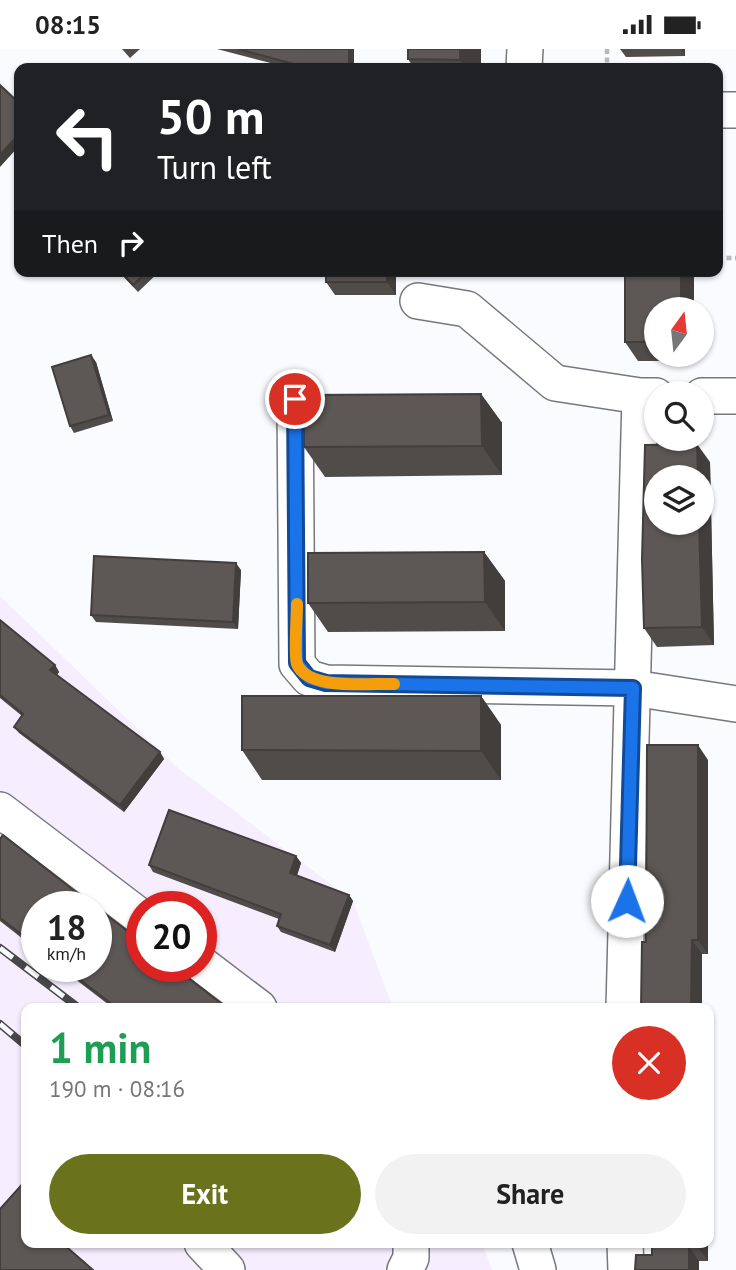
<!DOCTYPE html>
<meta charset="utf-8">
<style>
:root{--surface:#fff;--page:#f2f2f2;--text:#222;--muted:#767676;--accent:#6a731c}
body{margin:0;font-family:"PT Sans",sans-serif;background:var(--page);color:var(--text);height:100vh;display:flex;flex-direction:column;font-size:26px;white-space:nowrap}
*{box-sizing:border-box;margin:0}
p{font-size:23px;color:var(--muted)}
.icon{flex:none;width:38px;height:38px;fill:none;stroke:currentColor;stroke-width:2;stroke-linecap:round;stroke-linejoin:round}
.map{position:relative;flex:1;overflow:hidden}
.sheet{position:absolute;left:21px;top:954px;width:693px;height:245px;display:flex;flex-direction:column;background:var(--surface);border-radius:14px;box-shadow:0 2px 5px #0004}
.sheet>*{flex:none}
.banner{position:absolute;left:14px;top:14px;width:709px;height:214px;border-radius:14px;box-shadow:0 2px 5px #0004;background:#202124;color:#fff;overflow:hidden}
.needle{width:46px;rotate:15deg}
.tools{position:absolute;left:644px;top:248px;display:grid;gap:14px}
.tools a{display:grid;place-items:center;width:70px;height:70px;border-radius:50%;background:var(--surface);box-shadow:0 2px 5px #0004;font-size:35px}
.speed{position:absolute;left:21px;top:842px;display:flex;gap:14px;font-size:35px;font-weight:700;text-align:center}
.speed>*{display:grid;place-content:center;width:91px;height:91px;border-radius:50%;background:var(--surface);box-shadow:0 2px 5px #0004;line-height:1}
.speed small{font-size:18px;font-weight:400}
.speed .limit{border:10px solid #d22;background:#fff;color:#111}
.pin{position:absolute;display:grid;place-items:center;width:60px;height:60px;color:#fff;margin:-30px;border:4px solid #fff;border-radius:50%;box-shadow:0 2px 7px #0007}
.me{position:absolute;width:77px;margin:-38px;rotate:2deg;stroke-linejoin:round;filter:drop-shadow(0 0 5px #0008)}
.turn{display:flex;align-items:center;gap:24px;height:147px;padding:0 28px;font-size:32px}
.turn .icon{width:91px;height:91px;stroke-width:2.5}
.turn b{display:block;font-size:49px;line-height:60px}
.then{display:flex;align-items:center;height:66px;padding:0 28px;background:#0003;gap:14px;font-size:26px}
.round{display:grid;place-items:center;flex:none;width:74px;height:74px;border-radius:37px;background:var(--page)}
.headline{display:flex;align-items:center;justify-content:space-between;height:119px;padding:0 28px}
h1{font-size:42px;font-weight:800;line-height:52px;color:#1e9e55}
.action{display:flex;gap:14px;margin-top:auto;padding:14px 28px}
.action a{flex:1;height:80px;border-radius:42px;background:var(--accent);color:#fff;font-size:28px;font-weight:800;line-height:80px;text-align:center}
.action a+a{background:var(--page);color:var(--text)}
.status{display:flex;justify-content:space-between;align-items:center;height:49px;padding:0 35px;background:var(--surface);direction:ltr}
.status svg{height:19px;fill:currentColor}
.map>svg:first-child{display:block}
.industrial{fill:#f6edfe;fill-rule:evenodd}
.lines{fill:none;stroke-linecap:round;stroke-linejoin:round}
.minor-casing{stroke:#77787d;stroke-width:38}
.path{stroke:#b8b9bb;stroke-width:4.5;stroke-dasharray:5 3.5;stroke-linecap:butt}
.minor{stroke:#fff;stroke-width:35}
.rail-casing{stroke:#474749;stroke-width:8}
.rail{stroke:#fafbfe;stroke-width:5;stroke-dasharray:16;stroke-linecap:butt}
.wall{fill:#504c4a}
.shaded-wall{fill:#413e3c}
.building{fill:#5d5856;stroke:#413e3c;stroke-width:2}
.route-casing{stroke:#114b97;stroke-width:18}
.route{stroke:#1a73e8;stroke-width:12}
.slow{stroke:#f59e0b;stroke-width:12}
</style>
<div class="status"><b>08:15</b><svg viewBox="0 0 49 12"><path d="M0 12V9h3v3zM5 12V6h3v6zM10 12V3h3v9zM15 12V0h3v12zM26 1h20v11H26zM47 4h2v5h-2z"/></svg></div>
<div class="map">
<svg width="736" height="1221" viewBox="0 0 736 1221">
<rect width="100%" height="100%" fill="#fafbfe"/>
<path class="industrial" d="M0 547 179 720 353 852 393 959H26V1194H482L492 1221H0ZM37 858H96V917H37ZM142 858H201V917H142Z"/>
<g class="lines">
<g class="minor-casing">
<path id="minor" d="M524 19 525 0
M718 61H736
M418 252 467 260 555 334 640 347H656
M702 347H736
M295 350 297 615 309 629 326 634 633 639 736 655
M0 761 142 869
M201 915 259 959
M624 959 640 347
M202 1194 227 1221
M530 1194 538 1221
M625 1194 626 1221
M405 1221 411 1209V1194"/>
</g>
<path class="path" d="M607 0V19
M718 209H736"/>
<use href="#minor" class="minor"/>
<g class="rail-casing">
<path id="rail" d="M0 899 79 959
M0 975 26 997"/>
</g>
<use href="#rail" class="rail"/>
</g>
<path class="wall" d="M122 0H140L130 9Z
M217 0H354V19H290Z
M408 0H481V19H414L408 10Z
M620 0H685V7L626 8Z
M118 222H160L138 243Z
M396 222V246H335L326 233Z
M625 222H694V261H656V306H670V312H638L625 293Z
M96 313 113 372 74 384 70 377Z
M481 345 502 374V426L325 428 304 398Z
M710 413 714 596 657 598 644 579Z
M484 503 505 532V582L328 583 308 554Z
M241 521 238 580 96 573 91 566Z
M0 571 55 616 59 623 57 626 160 703 164 710 124 763 19 684 14 678 22 667 0 649Z
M481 647 501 676V731H262L242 701Z
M708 711V905H702L646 893Z
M0 790 37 858V901L0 872Z
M296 807 301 814 297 827 349 846 353 852 335 903 281 883 277 877 279 870 153 823 149 816Z
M58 917H96L227 959H113Z
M652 1194H708V1212H699V1221L652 1206Z"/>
<path class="shaded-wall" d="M349 0H354V19H350L349 17Z
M460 0H481V19H465L460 11Z
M681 0H685V7Z
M19 85V97L0 118V106Z
M387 222H396V246L387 233Z
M681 222H694V261H681Z
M91 306 96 313 113 372 109 366Z
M481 345 502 374V426L482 397Z
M697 395 710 413 714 596 702 578 699 474H702V429H698Z
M484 503 505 532V582L485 553Z
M236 514 241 521 238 580 233 573Z
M55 616 59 623 55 628 50 621Z
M481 647 501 676V731L481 702Z
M698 696 708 711V905L698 891Z
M160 703 164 710 124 763 120 756Z
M296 807 301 814 295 831 290 824Z
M349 846 353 852 335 903 330 896Z
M692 891 702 905V959H691Z
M698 1194H708V1212L698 1198Z
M689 1198 699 1212V1221H689Z"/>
<path class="building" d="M238 0H349V17H301Z
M408 0H460V11L408 10Z
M0 36 19 54V85L0 106Z
M120 222H148L133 236Z
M326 222H387V233H326Z
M625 222H681V261H656V293H625Z
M91 306 109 366 70 377 52 318Z
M481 345 482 397 304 398V346Z
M697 395 698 429H656V474H699L702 578 644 579 642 510 645 396Z
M484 503 485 553 308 554V504Z
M94 507 236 514 233 573 91 566Z
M0 571 55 616 50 621 160 703 120 756 14 678 23 665 0 646Z
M242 647H481V702L242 701Z
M647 696H698V891H692L691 959H641L642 893H646Z
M169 761 296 807 290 824 349 846 330 896 277 877 281 865 149 816Z
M3 786 95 858H37V897L0 869V790Z
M96 858 142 893V917H173L227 959H117L62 917H96Z
M26 1131V1194H62L93 1221H0V1160Z
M652 1194H698V1198H689V1221H635L636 1206H652Z"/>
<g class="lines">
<g class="route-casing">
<path id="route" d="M295 350 297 614 309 629 326 634 633 639 627 852"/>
</g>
<use href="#route" class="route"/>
<path class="slow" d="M297 555C297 567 294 606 297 615 308 642 369 634 394 635"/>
</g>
</svg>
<div class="tools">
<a><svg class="needle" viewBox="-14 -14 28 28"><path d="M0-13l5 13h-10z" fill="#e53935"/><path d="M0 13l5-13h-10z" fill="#767676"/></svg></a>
<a><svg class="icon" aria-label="search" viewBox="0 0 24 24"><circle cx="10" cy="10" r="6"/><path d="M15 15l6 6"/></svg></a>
<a><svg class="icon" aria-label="layers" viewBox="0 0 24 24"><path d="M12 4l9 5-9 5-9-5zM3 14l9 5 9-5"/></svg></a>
</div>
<div class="speed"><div>18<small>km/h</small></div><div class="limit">20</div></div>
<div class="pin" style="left:295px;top:350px;background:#d93025"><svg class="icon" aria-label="arrive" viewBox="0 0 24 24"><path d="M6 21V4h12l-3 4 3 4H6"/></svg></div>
<svg class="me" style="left:627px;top:852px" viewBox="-20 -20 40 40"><circle r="19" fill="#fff"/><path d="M0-13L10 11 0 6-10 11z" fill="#1a73e8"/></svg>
<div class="banner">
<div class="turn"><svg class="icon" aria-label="left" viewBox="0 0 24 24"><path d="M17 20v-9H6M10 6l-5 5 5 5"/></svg><div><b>50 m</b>Turn left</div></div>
<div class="then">Then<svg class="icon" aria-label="right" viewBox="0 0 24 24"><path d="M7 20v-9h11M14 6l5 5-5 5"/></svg></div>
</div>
<section class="sheet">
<div class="headline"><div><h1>1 min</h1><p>190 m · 08:16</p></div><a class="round" style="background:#d93025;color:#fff"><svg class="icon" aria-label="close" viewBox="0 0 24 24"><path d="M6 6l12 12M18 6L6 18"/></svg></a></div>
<div class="action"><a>Exit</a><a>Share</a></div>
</section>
</div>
